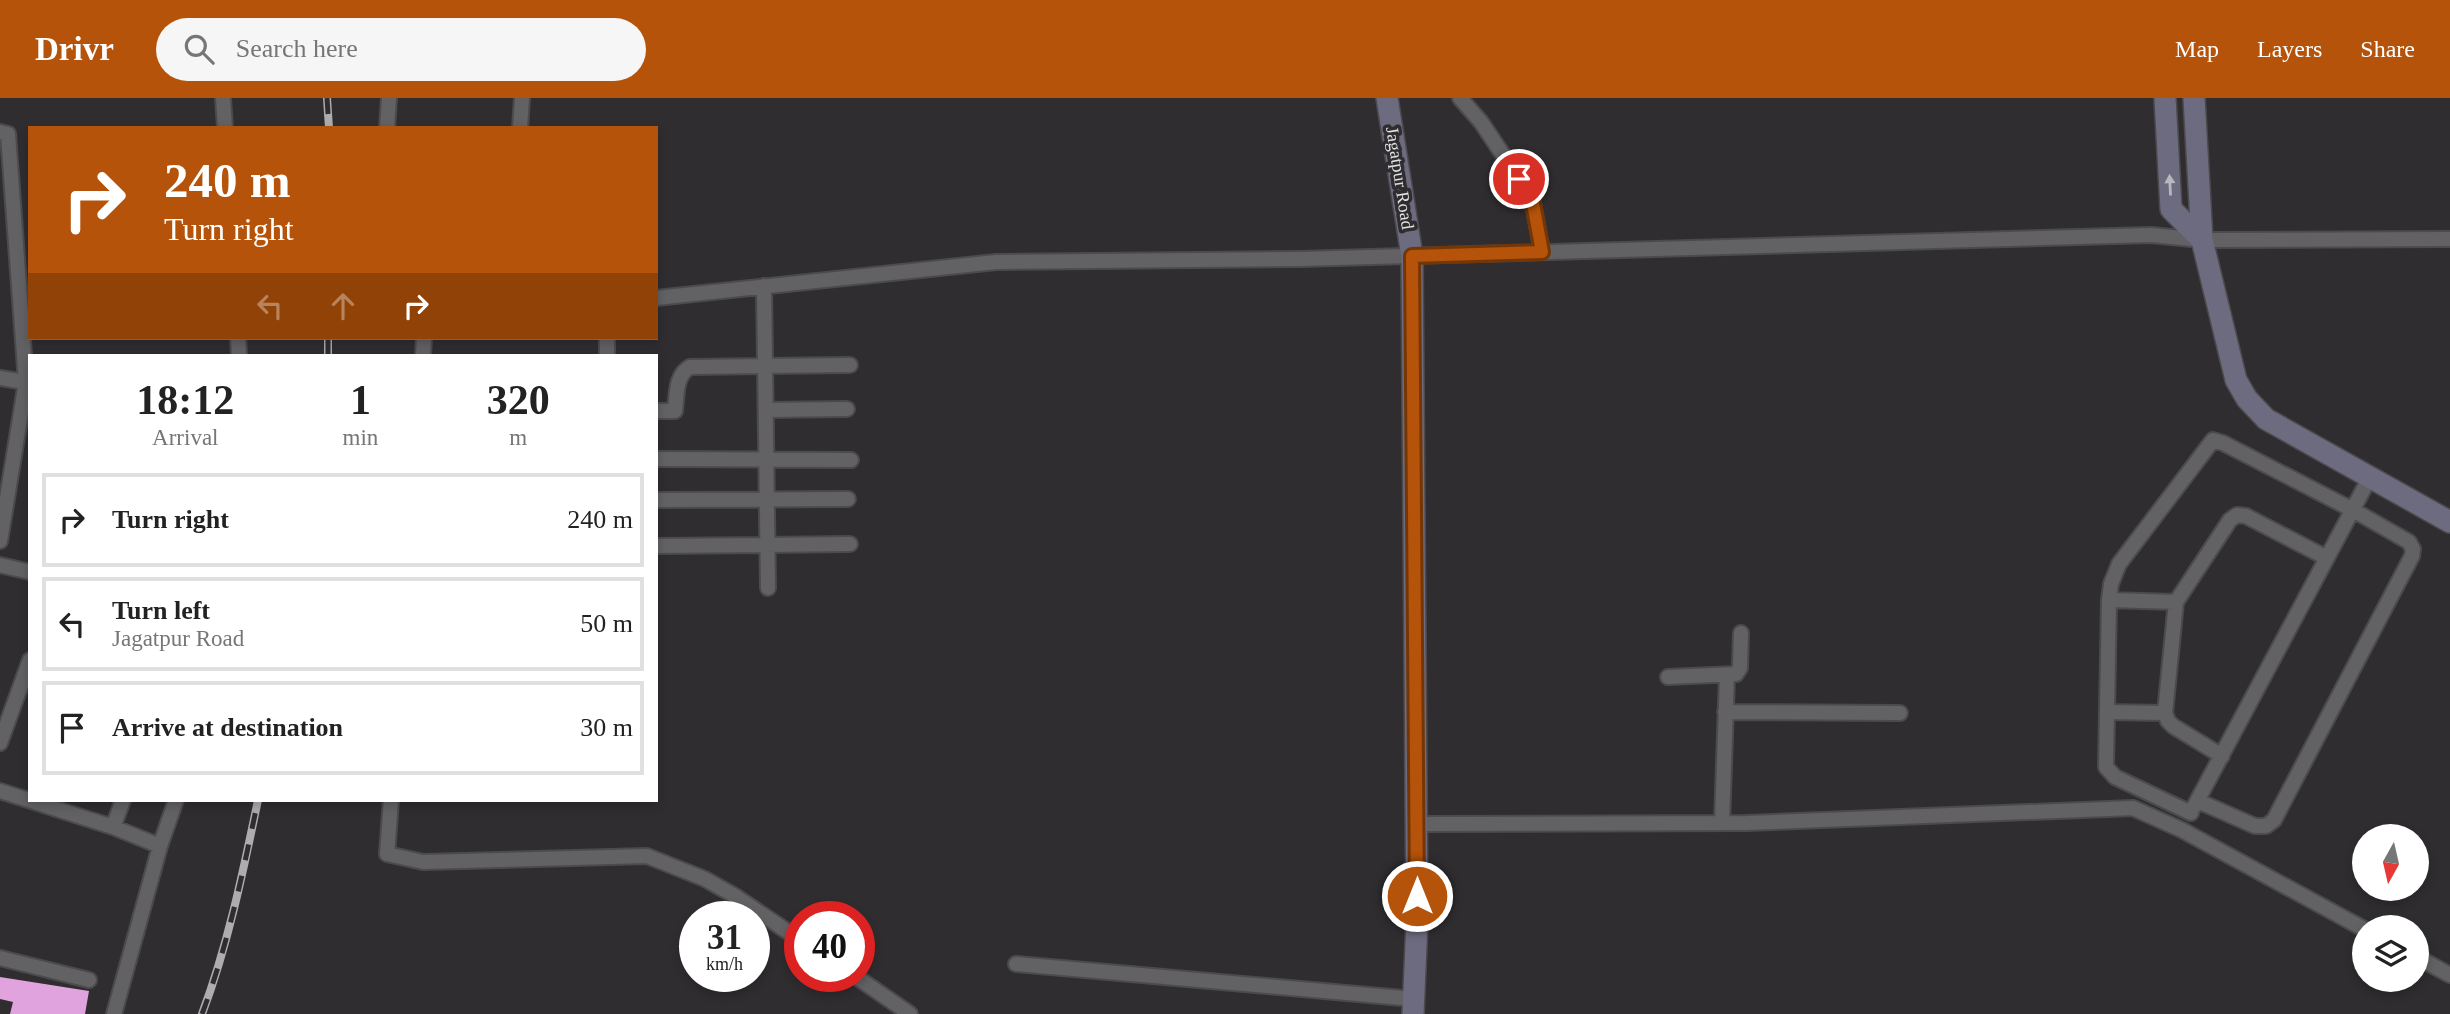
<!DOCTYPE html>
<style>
:root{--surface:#fff;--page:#f6f6f6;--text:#222;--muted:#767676;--line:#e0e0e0;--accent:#b45309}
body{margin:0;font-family:Georgia,serif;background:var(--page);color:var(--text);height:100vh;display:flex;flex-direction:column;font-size:26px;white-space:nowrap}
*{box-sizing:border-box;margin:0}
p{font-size:23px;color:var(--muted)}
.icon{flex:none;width:38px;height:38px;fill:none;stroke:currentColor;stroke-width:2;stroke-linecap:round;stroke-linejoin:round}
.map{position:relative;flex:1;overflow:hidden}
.side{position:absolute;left:28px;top:256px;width:630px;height:448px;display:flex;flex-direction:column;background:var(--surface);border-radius:0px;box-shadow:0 4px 10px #0003}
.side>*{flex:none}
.hud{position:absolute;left:28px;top:28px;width:630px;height:214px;border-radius:0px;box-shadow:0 4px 10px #0003;background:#b45309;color:#fff;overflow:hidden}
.needle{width:46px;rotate:188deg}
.tools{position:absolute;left:2352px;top:726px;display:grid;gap:14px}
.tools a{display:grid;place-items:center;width:77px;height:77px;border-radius:50%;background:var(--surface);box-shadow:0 4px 10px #0003;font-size:35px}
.speed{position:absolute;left:679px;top:803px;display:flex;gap:14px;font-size:35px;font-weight:700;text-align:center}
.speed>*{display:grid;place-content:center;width:91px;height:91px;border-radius:50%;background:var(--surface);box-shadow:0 4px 10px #0003;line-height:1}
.speed small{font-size:18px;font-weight:400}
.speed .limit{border:10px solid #d22;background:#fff;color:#111}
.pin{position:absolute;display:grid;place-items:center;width:60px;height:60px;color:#fff;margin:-30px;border:4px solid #fff;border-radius:50%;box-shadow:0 2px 7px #0007}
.me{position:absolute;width:77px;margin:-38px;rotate:0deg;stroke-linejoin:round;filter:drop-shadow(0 0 5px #0008)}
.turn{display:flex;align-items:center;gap:24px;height:147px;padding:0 21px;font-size:32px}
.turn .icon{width:91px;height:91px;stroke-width:2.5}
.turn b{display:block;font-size:49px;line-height:60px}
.lanes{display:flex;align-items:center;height:66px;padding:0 21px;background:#0003;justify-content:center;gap:35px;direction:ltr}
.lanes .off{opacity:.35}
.eta{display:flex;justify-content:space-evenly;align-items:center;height:119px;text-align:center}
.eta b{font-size:42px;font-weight:700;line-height:49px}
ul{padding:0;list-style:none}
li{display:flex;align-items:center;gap:21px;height:94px;margin:0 14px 10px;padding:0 7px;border:4px solid var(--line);border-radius:0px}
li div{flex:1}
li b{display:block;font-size:26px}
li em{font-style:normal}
header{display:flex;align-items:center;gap:42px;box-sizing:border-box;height:98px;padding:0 35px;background:var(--accent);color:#fff}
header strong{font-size:33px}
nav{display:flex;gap:38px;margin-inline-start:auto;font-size:24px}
.search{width:490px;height:63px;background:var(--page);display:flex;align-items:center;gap:18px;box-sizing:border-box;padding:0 24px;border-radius:38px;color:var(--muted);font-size:26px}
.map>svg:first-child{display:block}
.building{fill:#e0a3dd}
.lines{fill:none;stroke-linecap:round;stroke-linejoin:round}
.street-casing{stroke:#4c4a4d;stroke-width:18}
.secondary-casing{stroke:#4c4a4d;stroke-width:24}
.street{stroke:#626164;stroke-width:14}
.secondary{stroke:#6d6b7f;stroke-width:21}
.rail-casing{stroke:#adacae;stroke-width:8}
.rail{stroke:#2f2d30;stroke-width:5;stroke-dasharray:16;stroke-linecap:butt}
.oneway{fill:#b8b7bf}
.route-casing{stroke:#753606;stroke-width:18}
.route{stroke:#b45309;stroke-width:12}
.labels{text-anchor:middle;stroke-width:7;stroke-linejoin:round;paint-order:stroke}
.street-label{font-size:18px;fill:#e1e0e2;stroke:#2f2d30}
</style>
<header>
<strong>Drivr</strong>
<div class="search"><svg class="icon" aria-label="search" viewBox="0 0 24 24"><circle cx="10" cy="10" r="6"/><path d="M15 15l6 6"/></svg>Search here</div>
<nav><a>Map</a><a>Layers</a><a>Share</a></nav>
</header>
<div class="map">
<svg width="2450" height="916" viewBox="0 0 2450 916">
<rect width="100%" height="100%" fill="#2f2d30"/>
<path class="building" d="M0 879 89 893 85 916H10L13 904 0 901Z"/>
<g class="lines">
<g class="street-casing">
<path id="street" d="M223 0 225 30
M1460 0 1481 24 1532 100 1542 154
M387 30 389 0
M520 30 522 0
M0 34 8 36 26 284 0 443
M764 188 768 490
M656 200 996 164 1300 161 2151 137 2202 142 2450 141
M238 240 239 257
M423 257 424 240
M607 257V240
M0 280 30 285
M766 312 847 311
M656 313H675C677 298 675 277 690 269L850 267
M656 361 851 362
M656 402 848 401
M656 448 850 446
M0 467 30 474
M2109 502 2176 504
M1668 579 1736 576 1740 570 1741 535
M1725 614 1900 615
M2107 614 2165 615
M0 645 30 562
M2222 658 2173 628 2168 623 2165 615 2176 504 2230 422 2237 417 2246 418 2327 460
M0 693 113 729 123 702
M391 702 387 756 423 764 647 758 705 781 735 798 800 842
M2194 709 2369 381
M2191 715 2115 679 2106 669 2109 502 2111 486 2119 466 2213 342 2223 345 2353 412 2409 444 2413 451 2412 458 2274 722 2266 728H2255L2198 703
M1722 725 1727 577
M1417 726 1747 725 2133 710 2182 732 2364 831
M113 729 160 748
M2417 859 2450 877
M0 860 89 882
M1016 866 1414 901
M855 878 910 916
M114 916 160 748 176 702"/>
</g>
<g class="secondary-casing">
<path id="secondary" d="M1387 0 1412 158 1417 823 1413 916
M2165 0 2171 111 2202 142
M2194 0 2202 142 2236 282 2247 301 2266 321 2450 424"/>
</g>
<use href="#street" class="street"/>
<use href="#secondary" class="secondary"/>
<g class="rail-casing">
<path id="rail" d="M327 0 329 30
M328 257V240
M202 916C228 847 243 774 258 702"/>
</g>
<use href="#rail" class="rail"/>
</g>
<defs><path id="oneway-solid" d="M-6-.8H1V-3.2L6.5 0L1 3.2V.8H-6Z" transform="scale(1.75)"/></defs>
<use class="oneway" href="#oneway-solid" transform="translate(2170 87) rotate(-93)"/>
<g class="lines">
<g class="route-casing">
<path id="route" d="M1417 798 1412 158 1542 154 1532 100 1519 81"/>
</g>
<use href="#route" class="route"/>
</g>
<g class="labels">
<g class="street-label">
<text transform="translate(1400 80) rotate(81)" y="6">Jagatpur Road</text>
</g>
</g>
</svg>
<div class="tools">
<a><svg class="needle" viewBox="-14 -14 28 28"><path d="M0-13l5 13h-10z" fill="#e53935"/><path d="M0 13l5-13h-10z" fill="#767676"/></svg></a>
<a><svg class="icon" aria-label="layers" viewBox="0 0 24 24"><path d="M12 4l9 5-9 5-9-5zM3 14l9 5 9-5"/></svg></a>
</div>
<div class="speed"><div>31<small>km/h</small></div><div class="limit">40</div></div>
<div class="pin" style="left:1519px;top:81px;background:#d93025"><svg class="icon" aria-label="arrive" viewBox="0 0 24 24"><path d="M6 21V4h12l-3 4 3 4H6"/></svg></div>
<svg class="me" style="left:1417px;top:798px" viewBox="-20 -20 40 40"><circle r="17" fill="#b45309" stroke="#fff" stroke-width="3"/><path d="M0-11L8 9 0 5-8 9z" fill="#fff"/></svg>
<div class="hud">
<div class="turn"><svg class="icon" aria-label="right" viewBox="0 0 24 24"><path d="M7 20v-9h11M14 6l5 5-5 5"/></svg><div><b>240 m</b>Turn right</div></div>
<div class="lanes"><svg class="icon off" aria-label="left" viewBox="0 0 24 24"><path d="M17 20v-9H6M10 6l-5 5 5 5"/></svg><svg class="icon off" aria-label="ahead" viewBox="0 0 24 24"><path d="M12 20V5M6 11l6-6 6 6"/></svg><svg class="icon" aria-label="right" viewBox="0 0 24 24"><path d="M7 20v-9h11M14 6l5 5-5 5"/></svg></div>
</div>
<section class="side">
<div class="eta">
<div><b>18:12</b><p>Arrival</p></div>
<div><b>1</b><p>min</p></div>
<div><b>320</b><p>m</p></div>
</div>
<ul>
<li><svg class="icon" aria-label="right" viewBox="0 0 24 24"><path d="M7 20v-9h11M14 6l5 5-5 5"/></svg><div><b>Turn right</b></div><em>240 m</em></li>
<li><svg class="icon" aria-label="left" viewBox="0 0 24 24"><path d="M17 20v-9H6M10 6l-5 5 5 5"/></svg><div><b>Turn left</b><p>Jagatpur Road</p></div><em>50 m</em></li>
<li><svg class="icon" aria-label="arrive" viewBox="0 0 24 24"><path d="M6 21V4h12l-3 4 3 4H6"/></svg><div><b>Arrive at destination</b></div><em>30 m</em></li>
</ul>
</section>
</div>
